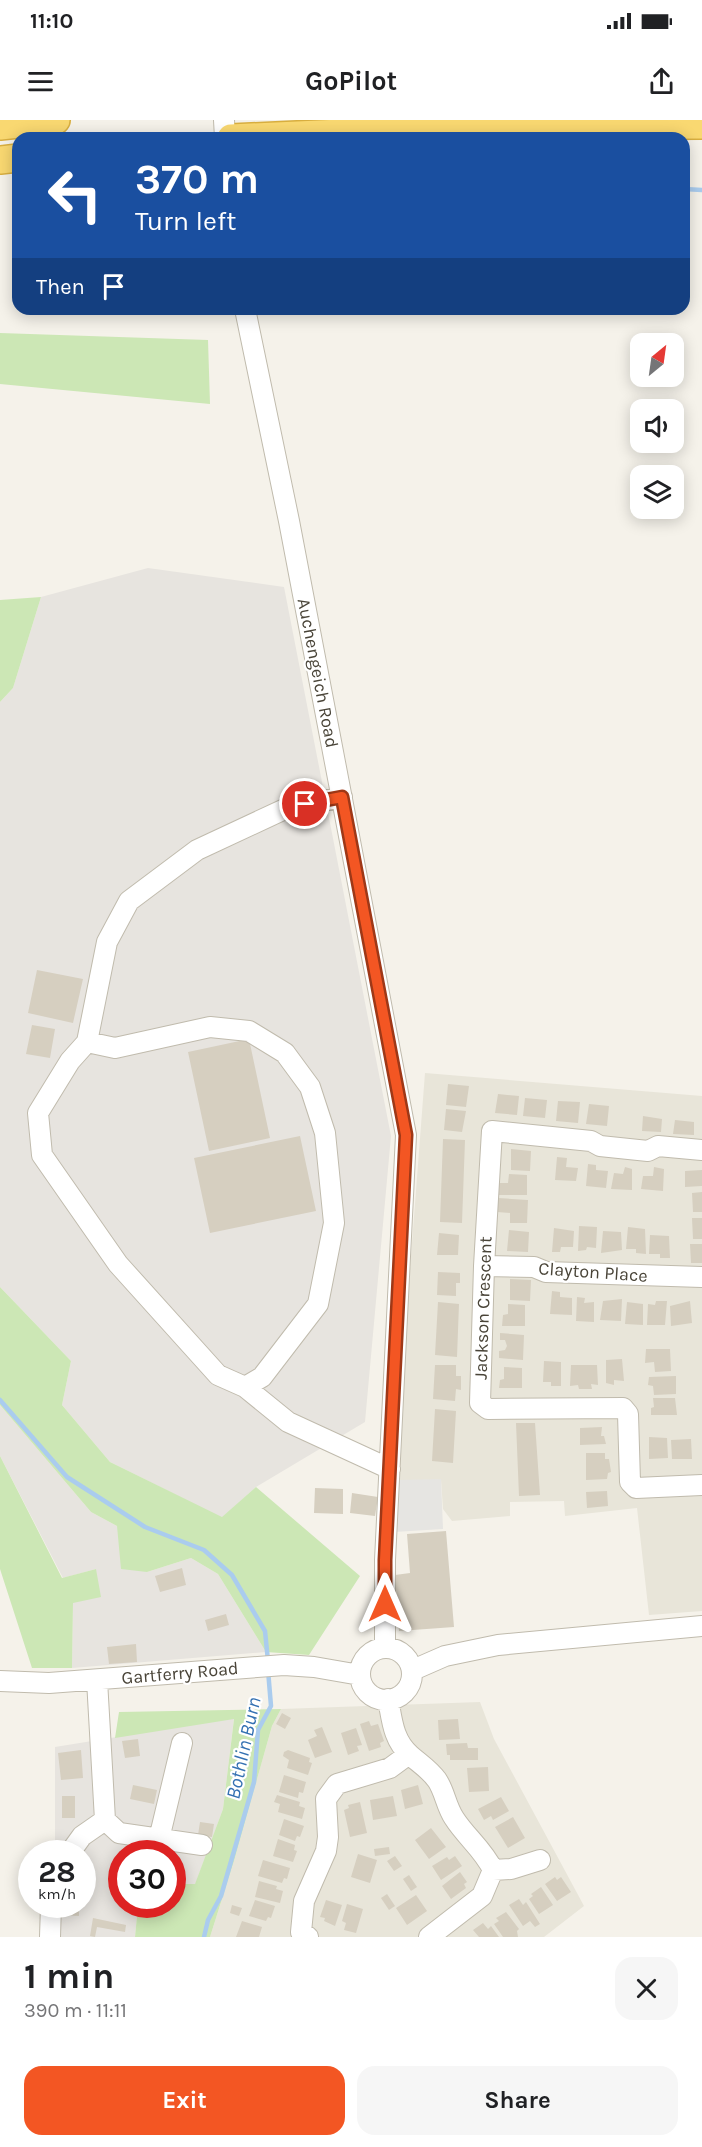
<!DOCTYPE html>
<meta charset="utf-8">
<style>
:root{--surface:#fff;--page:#f6f6f6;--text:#202124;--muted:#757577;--accent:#f35623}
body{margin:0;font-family:Karla,sans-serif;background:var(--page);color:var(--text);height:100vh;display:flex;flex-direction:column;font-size:22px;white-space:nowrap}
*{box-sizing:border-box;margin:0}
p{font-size:20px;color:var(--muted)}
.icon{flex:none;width:33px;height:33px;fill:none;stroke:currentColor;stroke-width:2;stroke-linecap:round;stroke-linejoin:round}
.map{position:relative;height:1817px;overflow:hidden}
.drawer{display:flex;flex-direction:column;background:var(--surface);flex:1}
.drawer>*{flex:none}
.guide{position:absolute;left:12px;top:12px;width:678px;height:183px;border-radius:18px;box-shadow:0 3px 15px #0003;background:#1a4fa0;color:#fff;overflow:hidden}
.needle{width:39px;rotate:29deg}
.controls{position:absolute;left:630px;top:213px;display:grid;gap:12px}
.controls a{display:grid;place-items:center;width:54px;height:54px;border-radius:12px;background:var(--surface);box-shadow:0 3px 15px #0003;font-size:30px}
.speed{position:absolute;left:18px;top:1720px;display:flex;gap:12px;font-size:30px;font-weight:700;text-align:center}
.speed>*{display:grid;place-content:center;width:78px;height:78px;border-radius:50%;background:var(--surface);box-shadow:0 3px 15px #0003;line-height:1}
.speed small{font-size:15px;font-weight:400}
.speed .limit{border:9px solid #d22;background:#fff;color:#111}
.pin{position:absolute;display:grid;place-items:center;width:51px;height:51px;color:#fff;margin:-26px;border:3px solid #fff;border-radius:50%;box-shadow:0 2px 6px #0007}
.me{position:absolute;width:66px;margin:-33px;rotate:0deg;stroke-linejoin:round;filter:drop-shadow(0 0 4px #0008)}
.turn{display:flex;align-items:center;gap:21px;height:126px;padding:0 24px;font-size:27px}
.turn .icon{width:78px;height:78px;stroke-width:2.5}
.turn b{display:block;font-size:42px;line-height:51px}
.then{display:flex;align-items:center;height:57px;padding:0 24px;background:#0003;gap:12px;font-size:22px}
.round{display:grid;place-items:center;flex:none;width:63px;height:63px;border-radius:18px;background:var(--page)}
.headline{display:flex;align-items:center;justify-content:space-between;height:102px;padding:0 24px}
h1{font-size:36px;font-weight:700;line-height:45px}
.primary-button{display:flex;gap:12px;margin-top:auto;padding:12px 24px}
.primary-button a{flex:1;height:69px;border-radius:18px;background:var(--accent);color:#fff;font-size:24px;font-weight:700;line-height:69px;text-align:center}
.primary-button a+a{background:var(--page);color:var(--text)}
.status{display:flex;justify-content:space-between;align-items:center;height:42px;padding:0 30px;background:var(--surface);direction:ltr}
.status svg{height:16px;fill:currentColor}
header{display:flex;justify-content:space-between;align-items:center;height:78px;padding:0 24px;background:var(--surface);font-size:27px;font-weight:700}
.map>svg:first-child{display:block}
.residential{fill:#e8e5d9}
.industrial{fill:#e7e4df}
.green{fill:#cce7b5}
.parking{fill:#e6e5e2}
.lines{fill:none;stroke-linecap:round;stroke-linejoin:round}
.stream{stroke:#ace;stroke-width:4.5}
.building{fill:#d6cfc0}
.minor-casing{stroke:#c0bbad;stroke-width:22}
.highway-casing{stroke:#d9af40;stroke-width:30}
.minor{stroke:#fff;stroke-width:20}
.highway{stroke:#f9d871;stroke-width:27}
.route-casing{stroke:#9e3817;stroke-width:15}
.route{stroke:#f35623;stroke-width:10}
.labels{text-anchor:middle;stroke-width:4.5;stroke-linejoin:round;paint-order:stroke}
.street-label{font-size:18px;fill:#494438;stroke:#fff}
.water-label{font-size:20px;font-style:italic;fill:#3471b2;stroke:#fff}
</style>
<div class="status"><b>11:10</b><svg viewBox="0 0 49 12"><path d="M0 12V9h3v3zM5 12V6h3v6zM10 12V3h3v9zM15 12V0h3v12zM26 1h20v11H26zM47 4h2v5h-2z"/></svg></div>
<header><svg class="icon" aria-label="menu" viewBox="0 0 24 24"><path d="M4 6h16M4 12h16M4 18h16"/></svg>GoPilot<svg class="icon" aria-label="share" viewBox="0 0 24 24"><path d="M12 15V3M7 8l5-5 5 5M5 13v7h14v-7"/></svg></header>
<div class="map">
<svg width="702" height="1817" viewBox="0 0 702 1817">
<rect width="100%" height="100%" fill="#f5f2ea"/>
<path class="residential" d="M425 953 702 976V1491L649 1495 637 1388 565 1396 564 1381 510 1382V1396L452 1401 443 1389 441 1360H397L410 1149Z
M480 1582 494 1619 584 1786 544 1817H210L234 1741 272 1606 281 1589Z"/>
<path class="industrial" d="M148 448 284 467 391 1016 365 1302 256 1367 222 1398 110 1342 62 1285 71 1241 0 1167V582L13 568 41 477Z
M0 1285 91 1392 117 1406 147 1452 191 1438 218 1454 266 1532 72 1548 73 1482 96 1449 63 1458 0 1336Z
M234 1598 223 1689 195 1765 173 1764 172 1734H122V1785H138L135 1817H55V1785H82V1734H55V1627Z"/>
<path class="green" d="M0 213 208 220 210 284 0 264Z
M41 477 13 568 0 582V480Z
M0 1167 71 1241 62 1285 110 1342 222 1397 256 1367 360 1456 309 1535 266 1532 218 1454 191 1438 147 1452 121 1449 117 1406 91 1392 0 1285Z
M0 1336 62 1458 96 1449 101 1477 73 1483 72 1548H32L0 1449Z
M281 1589 272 1606 234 1741 210 1817H135L138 1785H172L173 1764H195L223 1689 234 1599 115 1618 119 1592Z"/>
<path class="parking" d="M441 1359 443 1409 394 1412 397 1360Z"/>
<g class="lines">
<path class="stream" d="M684 69 702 70
M0 1280 67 1357 145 1407 204 1430 232 1455 265 1511 268 1541
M204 1817 208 1800 221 1776 254 1662 258 1610 271 1586 268 1550"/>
</g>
<path class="building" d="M37 850 83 859 73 903 28 893Z
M32 905 55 909 50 938 26 934Z
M249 919 270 1018 209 1031 188 932Z
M448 964 469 966 466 987 446 985Z
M498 974 519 976 517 995 495 993Z
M525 978 547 980 545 998 523 996Z
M558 981 580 982 578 1003 556 1001Z
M589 984 609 986 607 1006 586 1004Z
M446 989 466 991 462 1012 444 1010Z
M643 996 662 999 661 1012 642 1011Z
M675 1000 694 1002V1015L673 1014Z
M300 1016 316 1091 210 1113 194 1038Z
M443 1019 465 1020 462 1103 440 1102Z
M511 1029 531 1031 530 1051 511 1050Z
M557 1037 567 1038 566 1047 578 1048 576 1061 555 1060Z
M588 1044 596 1045V1050L608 1051 606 1068 586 1066Z
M625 1047 632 1049V1070L611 1069 614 1053 623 1054Z
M654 1047 664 1049 663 1071 641 1069 643 1056H653Z
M702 1050V1066L685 1067V1051Z
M509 1054 527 1055V1075H498V1063H508Z
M702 1072V1092H693L692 1073Z
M498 1078 528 1080 527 1103H510V1093L497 1092Z
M692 1098H702V1119H693Z
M579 1106 597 1107 596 1128 587 1127 586 1130 578 1131Z
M628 1107 645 1109 646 1134 636 1133V1129H626Z
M554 1108 574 1111 573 1127H561L560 1132H552Z
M509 1110 529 1112 528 1132 507 1131Z
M603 1111 621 1112 622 1130 601 1133Z
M439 1113 459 1115 458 1135H437Z
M650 1115 669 1116 670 1138H660V1134H649Z
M690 1124H702V1143H691Z
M438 1152 460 1153V1163H456V1176L437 1175Z
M510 1159 531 1160 530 1181 510 1180Z
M552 1171 560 1172V1177L572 1178V1195L550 1194Z
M577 1177 585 1178 584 1183 594 1182V1202L576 1201Z
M622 1179 621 1201 600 1200 603 1181Z
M656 1181H667L665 1205H647L648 1184 655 1185Z
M690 1181 692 1203 671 1206 670 1186Z
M438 1182 459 1184 457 1237 435 1235Z
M627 1182 643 1184V1205L625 1204Z
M508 1184 525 1185V1206H502L503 1195 508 1194Z
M500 1213 524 1215 523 1240 499 1238V1231L505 1230 507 1226 505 1220H500Z
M646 1229H670L671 1251 655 1252 654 1242 645 1243Z
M622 1239 624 1261 614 1260V1265L606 1263V1240Z
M544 1241 561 1242V1266H551V1262H543Z
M435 1245H456V1256H461V1270L456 1269 455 1281 433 1279Z
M571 1245H597L598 1265 591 1264 592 1269H579L578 1265 570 1266Z
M504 1247 522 1248V1268H499L500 1260 504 1259Z
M676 1256V1274L654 1275 653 1266 648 1265 649 1257Z
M653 1278H675L677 1295H651V1288L654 1287Z
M435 1289 456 1291 453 1343 432 1341Z
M516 1303H535L540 1375 519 1376Z
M602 1307 601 1316H604L606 1324 580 1325V1308Z
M649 1317 667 1318 668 1338 649 1339Z
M691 1319 692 1339H672L671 1320Z
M586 1333H605V1339H609L611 1352 608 1353 607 1359 586 1360Z
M315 1368 343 1369V1394L314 1393Z
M607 1371 608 1386 587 1388 586 1372Z
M352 1373 378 1377 375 1396 350 1393Z
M446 1411 454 1507 399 1511 395 1455 410 1453 407 1414Z
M182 1448 186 1465 160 1472 155 1456Z
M226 1494 229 1505 208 1511 205 1500Z
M136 1524 137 1542 109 1544 107 1527Z
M282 1593 291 1598 285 1609 276 1604Z
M458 1599 460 1619 439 1620 438 1600Z
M369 1601 371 1606 378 1604 384 1621 380 1623 381 1627 369 1631 360 1604Z
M322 1607 332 1632 315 1638 308 1620 317 1616 314 1610Z
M356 1608 362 1625 357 1626 359 1631 348 1635 341 1613Z
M138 1619 140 1636 125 1638 122 1621Z
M467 1623 468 1628H478V1640H450V1635H447L446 1624Z
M81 1630 83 1658 61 1660 58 1633Z
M288 1630 310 1638 309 1642 312 1643 308 1655 287 1648 289 1640 283 1636 284 1632Z
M488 1647 489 1671 469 1672 467 1648Z
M284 1655 306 1662 303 1673 299 1672 298 1678 279 1672Z
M133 1665 157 1670 154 1684 130 1679Z
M418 1665 423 1684 405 1689 401 1670Z
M277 1675 300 1682 299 1686 305 1688 302 1699 278 1692 280 1684 274 1682Z
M62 1676H75V1698H62Z
M393 1676 397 1696 373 1700 370 1680Z
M501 1677 509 1691 493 1700 491 1696 484 1700 478 1689Z
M360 1682 367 1713 350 1717 344 1690 349 1688 348 1685Z
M513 1697 525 1718 508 1728 495 1707Z
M284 1699 304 1706 300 1717 297 1716 295 1721 279 1715Z
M200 1702 214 1704 212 1717 198 1715Z
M431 1708 446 1727 429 1739 415 1720Z
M278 1719 295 1725 294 1730 297 1731 293 1742 273 1736Z
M389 1727 390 1734 375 1736 374 1729Z
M358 1734 377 1740 370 1763 351 1757Z
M395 1736 402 1746 394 1751 387 1741Z
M455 1736 462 1746 441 1760 432 1746 447 1737 449 1740Z
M263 1740 290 1748 287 1759 284 1758 282 1763 258 1756Z
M460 1752 467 1762 464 1764 466 1768 451 1779 442 1766Z
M409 1755 417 1767 411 1771 403 1759Z
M555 1757 557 1760 561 1757 571 1772 557 1781 545 1764Z
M259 1761 277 1766 276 1769 283 1771 280 1783 255 1777Z
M541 1767 553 1785 539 1794 529 1779 533 1776 531 1774Z
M387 1774 395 1786 389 1790 381 1778Z
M416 1775 427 1791 407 1805 396 1788Z
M519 1779 523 1785 526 1782 540 1804 535 1807 530 1801 523 1806 509 1785Z
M255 1780 275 1786 271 1798 268 1797 266 1801 249 1796Z
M326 1780 342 1785 335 1806 324 1801 325 1798 320 1797Z
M347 1784 363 1789 356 1813 344 1810 346 1803 342 1801Z
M62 1785H79V1796L62 1795Z
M232 1785 242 1788 239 1796 230 1793Z
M506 1792 519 1809 517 1811 518 1817H503L494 1804 499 1801 496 1798Z
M93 1798 126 1805 125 1812 97 1807 95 1817 90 1816Z
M242 1801 262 1807 259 1817H236Z
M483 1803 488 1809 491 1806 499 1817H479L473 1810Z"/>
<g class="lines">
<g class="minor-casing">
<path id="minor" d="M224 0 225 18
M245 189 289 401 406 1015 385 1440V1528
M87 922 115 928 210 907 249 911 285 933 310 967 325 1013 334 1103 318 1184 262 1257 245 1267 218 1255 118 1144 42 1035 38 993 70 941 87 922 107 822 129 781 197 730 287 688 342 677
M702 1030 658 1026 648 1031 600 1026 591 1021 492 1011 484 1146 480 1283 488 1289 623 1288 628 1294 630 1362 636 1368 702 1365
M484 1146 534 1147 546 1152 702 1157
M245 1267 288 1302 390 1349
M360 1554a26 26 0 1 1 52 0a26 26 0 1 1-52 0Z
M413 1550 445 1536 498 1525 702 1506
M97 1560 105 1700 119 1713 202 1725
M0 1561 49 1563 284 1545 314 1547 360 1555
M388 1579C392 1600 393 1620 410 1635 419 1643 429 1649 437 1660 445 1672 446 1686 454 1698 466 1717 483 1729 493 1750L482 1776 429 1817
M159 1719 182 1623
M69 1734 82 1716 105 1700
M493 1750 511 1749 540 1740
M50 1817 51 1785
M308 1817 301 1812 304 1781 326 1731 328 1717 326 1679 337 1664 390 1648 409 1634"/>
</g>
<g class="highway-casing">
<path id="highway" d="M0 6 56 0
M231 18 494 6 702 5
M0 40 18 38"/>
</g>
<use href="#minor" class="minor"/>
<use href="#highway" class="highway"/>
</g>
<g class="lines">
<g class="route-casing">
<path id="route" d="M305 684 342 677 406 1015 385 1440V1484"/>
</g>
<use href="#route" class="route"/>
</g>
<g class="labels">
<g class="street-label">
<text transform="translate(318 553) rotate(79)" y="6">Auchengeich Road</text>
<text transform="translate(593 1152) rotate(4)" y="6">Clayton Place</text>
<text transform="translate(483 1188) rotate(-88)" y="6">Jackson Crescent</text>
<text transform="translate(180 1553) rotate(-5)" y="6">Gartferry Road</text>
</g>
<g class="water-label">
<text transform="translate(243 1628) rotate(-78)" y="7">Bothlin Burn</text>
</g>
</g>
</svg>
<div class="controls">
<a><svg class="needle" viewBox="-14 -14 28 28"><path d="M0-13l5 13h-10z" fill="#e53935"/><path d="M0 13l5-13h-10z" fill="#757577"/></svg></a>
<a><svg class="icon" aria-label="sound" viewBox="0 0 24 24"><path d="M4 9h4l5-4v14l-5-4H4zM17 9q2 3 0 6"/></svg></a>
<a><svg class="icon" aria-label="layers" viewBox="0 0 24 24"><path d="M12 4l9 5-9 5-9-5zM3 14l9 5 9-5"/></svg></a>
</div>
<div class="speed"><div>28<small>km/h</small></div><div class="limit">30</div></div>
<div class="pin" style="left:305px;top:684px;background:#d93025"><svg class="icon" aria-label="arrive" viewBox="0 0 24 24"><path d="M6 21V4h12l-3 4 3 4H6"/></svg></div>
<svg class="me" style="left:385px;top:1484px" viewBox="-20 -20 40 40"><path d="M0-17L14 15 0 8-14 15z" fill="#f35623" stroke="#fff" stroke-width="4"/></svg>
<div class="guide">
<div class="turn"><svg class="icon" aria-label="left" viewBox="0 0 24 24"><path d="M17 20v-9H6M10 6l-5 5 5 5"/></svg><div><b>370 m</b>Turn left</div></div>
<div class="then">Then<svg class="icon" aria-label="arrive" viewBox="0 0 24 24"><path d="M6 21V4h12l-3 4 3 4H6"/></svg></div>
</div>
</div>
<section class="drawer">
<div class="headline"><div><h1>1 min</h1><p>390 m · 11:11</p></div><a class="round"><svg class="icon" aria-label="close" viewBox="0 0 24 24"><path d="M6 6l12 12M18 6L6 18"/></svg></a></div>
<div class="primary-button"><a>Exit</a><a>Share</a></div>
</section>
